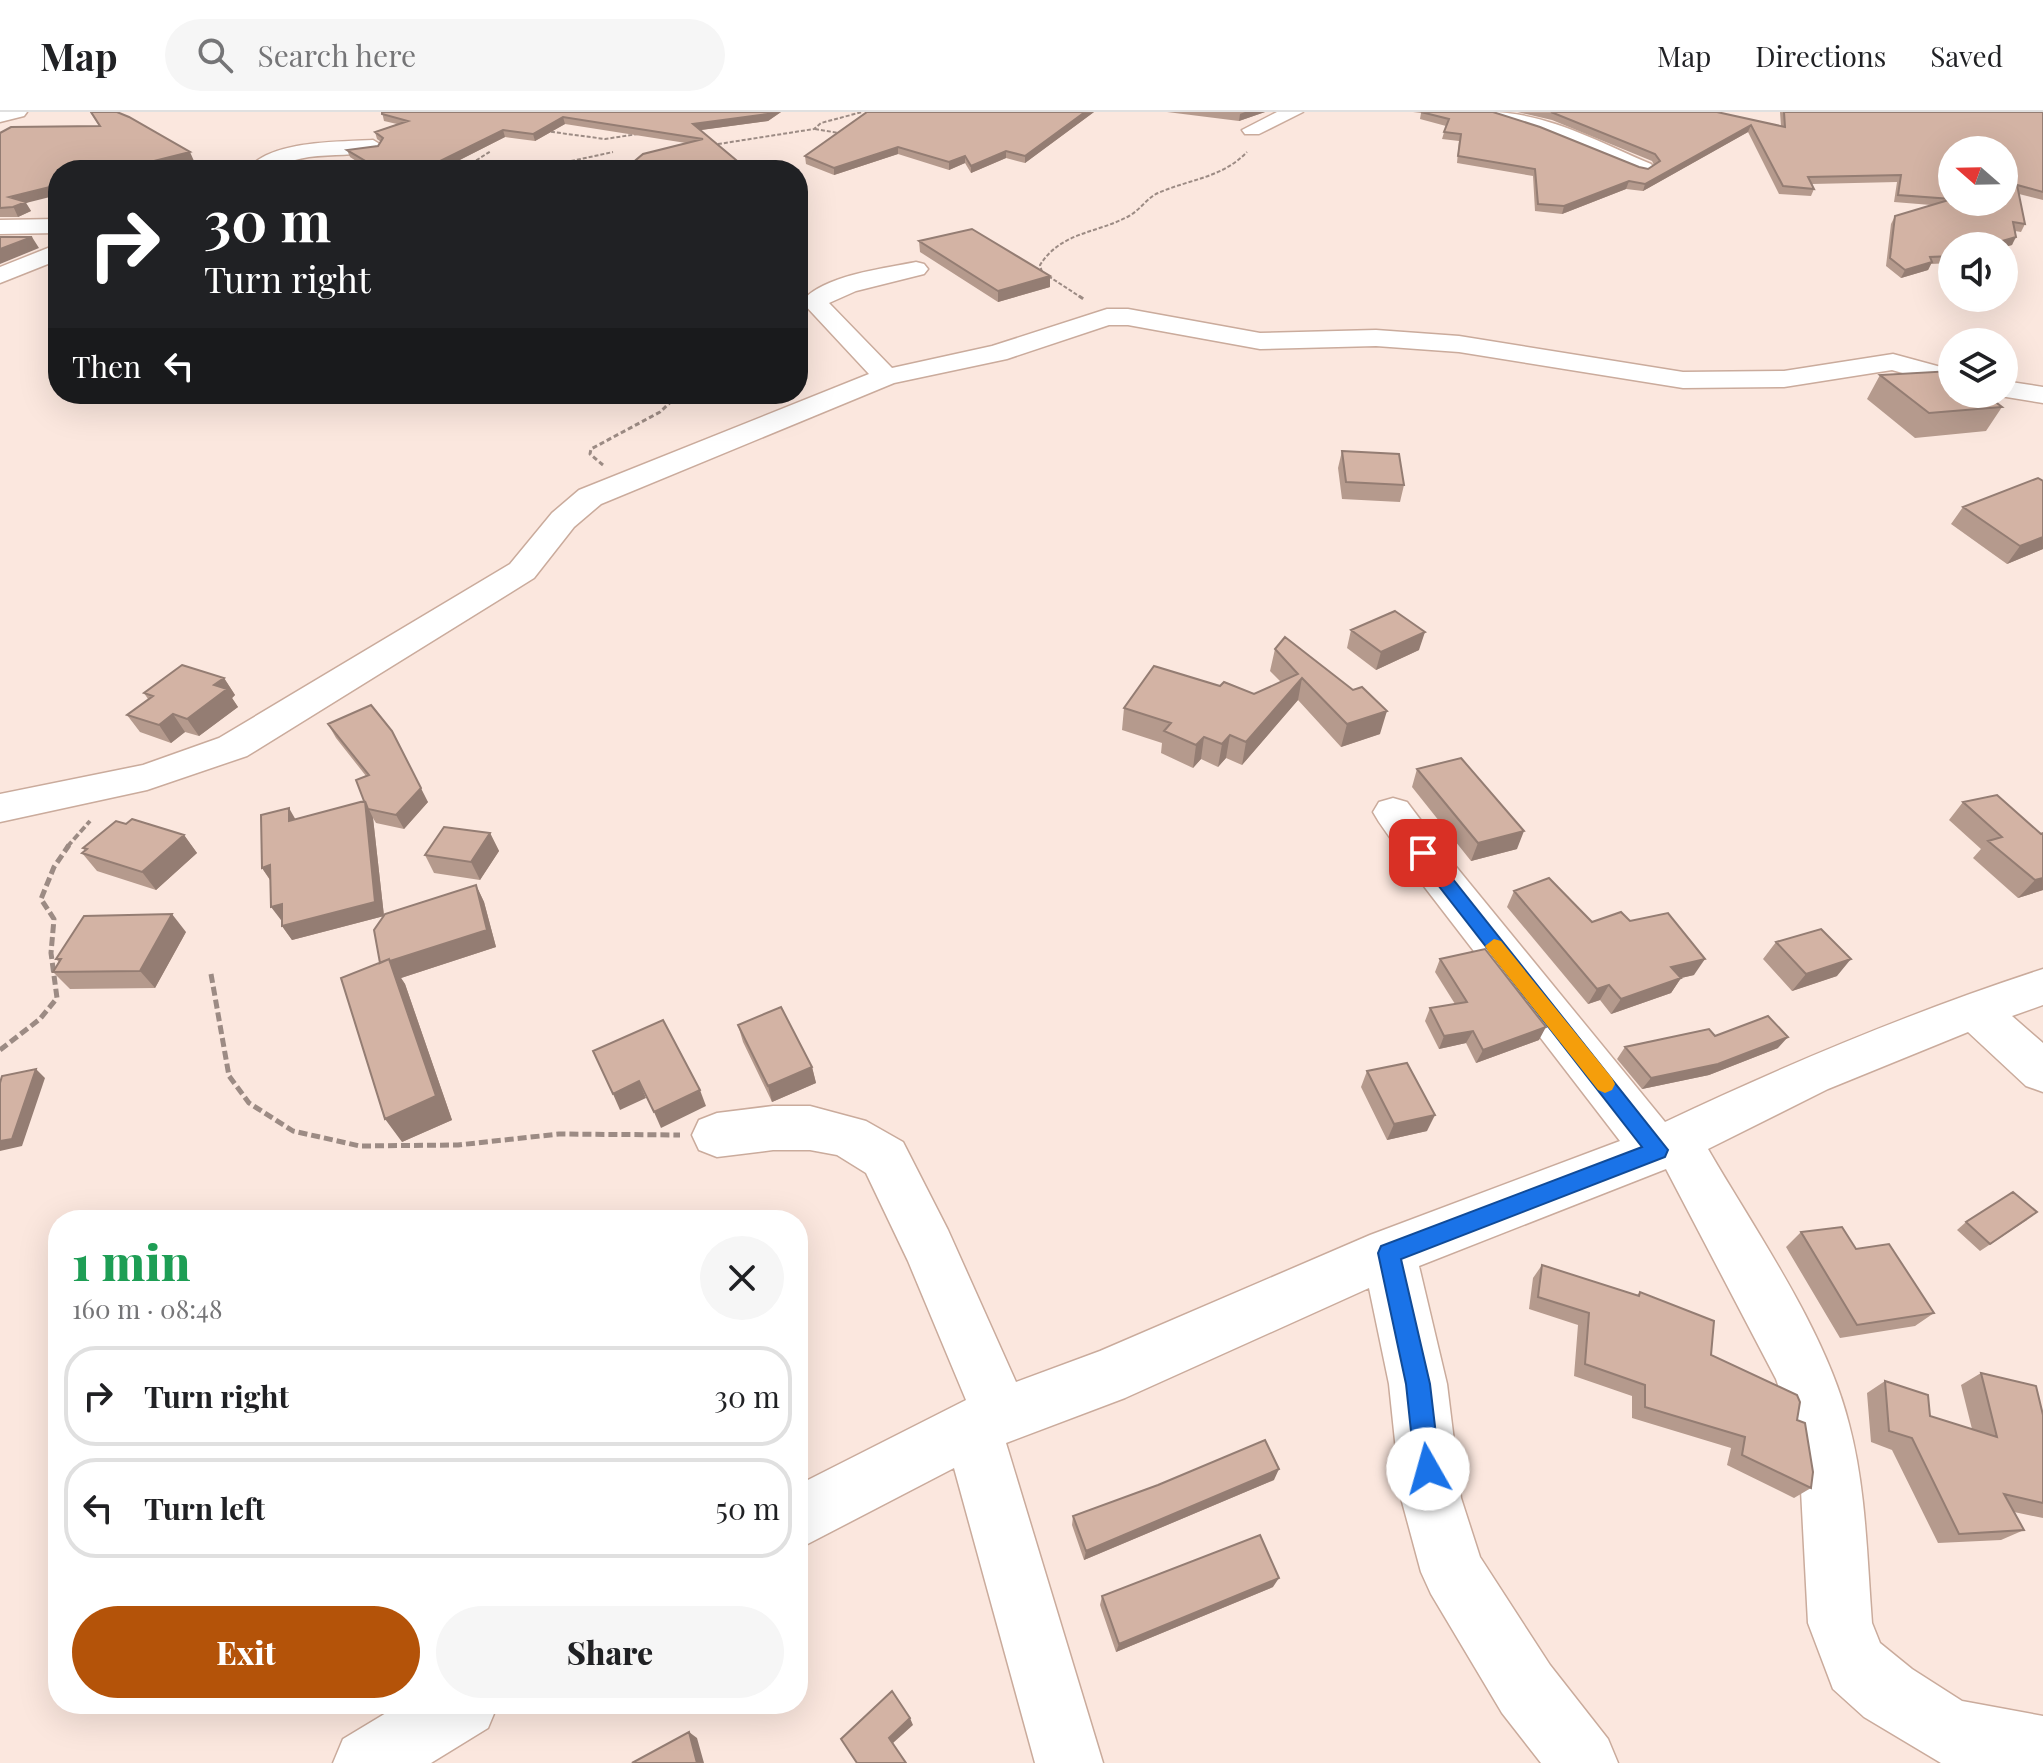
<!DOCTYPE html>
<meta charset="utf-8">
<style>
:root{--surface:#fff;--page:#f6f6f6;--text:#202124;--muted:#757577;--line:#e0e0e0;--accent:#b45309}
body{margin:0;font-family:"Playfair Display",serif;background:var(--page);color:var(--text);height:100vh;display:flex;flex-direction:column;font-size:30px;white-space:nowrap}
*{box-sizing:border-box;margin:0}
p{font-size:26px;color:var(--muted)}
.icon{flex:none;width:44px;height:44px;fill:none;stroke:currentColor;stroke-width:2;stroke-linecap:round;stroke-linejoin:round}
.map{position:relative;flex:1;overflow:hidden}
.sheet{position:absolute;left:48px;top:1098px;width:760px;height:504px;display:flex;flex-direction:column;background:var(--surface);border-radius:32px;box-shadow:0 8px 32px #0002}
.sheet>*{flex:none}
.banner{position:absolute;left:48px;top:48px;width:760px;height:244px;border-radius:32px;box-shadow:0 8px 32px #0002;background:#202124;color:#fff;overflow:hidden}
.needle{width:52px;rotate:290deg}
.buttons{position:absolute;left:1938px;top:24px;display:grid;gap:16px}
.buttons a{display:grid;place-items:center;width:80px;height:80px;border-radius:50%;background:var(--surface);box-shadow:0 8px 32px #0002;font-size:40px}
.pin{position:absolute;display:grid;place-items:center;width:68px;height:68px;color:#fff;margin:-34px;border-radius:16px;box-shadow:0 4px 12px #0006}
.me{position:absolute;width:88px;margin:-44px;rotate:353deg;stroke-linejoin:round;filter:drop-shadow(0 0 6px #0008)}
.turn{display:flex;align-items:center;gap:28px;height:168px;padding:0 24px;font-size:36px}
.turn .icon{width:104px;height:104px;stroke-width:2.5}
.turn b{display:block;font-size:56px;line-height:68px}
.then{display:flex;align-items:center;height:76px;padding:0 24px;background:#0003;gap:16px;font-size:30px}
.round{display:grid;place-items:center;flex:none;width:84px;height:84px;border-radius:42px;background:var(--page)}
.headline{display:flex;align-items:center;justify-content:space-between;height:136px;padding:0 24px}
h1{font-size:48px;font-weight:800;line-height:60px;color:#1e9e55}
.button{display:flex;gap:16px;margin-top:auto;padding:16px 24px}
.button a{flex:1;height:92px;border-radius:48px;background:var(--accent);color:#fff;font-size:32px;font-weight:800;line-height:92px;text-align:center}
.button a+a{background:var(--page);color:var(--text)}
ul{padding:0;list-style:none}
li{display:flex;align-items:center;gap:24px;height:100px;margin:0 16px 12px;padding:0 8px;border:4px solid var(--line);border-radius:32px}
li div{flex:1}
li b{display:block;font-size:30px}
li em{font-style:normal}
header{display:flex;align-items:center;gap:48px;box-sizing:border-box;height:112px;padding:0 40px;background:var(--surface);border-bottom:2px solid var(--line)}
header strong{font-size:38px}
nav{display:flex;gap:44px;margin-inline-start:auto;font-size:28px}
.search{width:560px;height:72px;background:var(--page);display:flex;align-items:center;gap:20px;box-sizing:border-box;padding:0 28px;border-radius:44px;color:var(--muted);font-size:30px}
.map>svg:first-child{display:block}
.lines{fill:none;stroke-linecap:round;stroke-linejoin:round}
.minor-casing{stroke:#caab9c;stroke-width:3}
.path-far3{stroke:#9c8b84;stroke-width:2;stroke-dasharray:4 2;stroke-linecap:butt}
.path-far2{stroke:#9c8b84;stroke-width:3;stroke-dasharray:5 3;stroke-linecap:butt}
.path-far1{stroke:#9c8b84;stroke-width:4;stroke-dasharray:7 3;stroke-linecap:butt}
.path{stroke:#9c8b84;stroke-width:5;stroke-dasharray:9 4;stroke-linecap:butt}
.minor{fill:#fff;fill-rule:evenodd}
.wall{fill:#b59a8d}
.shaded-wall{fill:#947d73}
.building{fill:#d3b3a4;stroke:#947d73;stroke-width:2;fill-rule:evenodd}
.route{fill:#1a73e8;stroke:#114b97;stroke-width:2}
.slow{fill:#f59e0b}
</style>
<header>
<strong>Map</strong>
<div class="search"><svg class="icon" aria-label="search" viewBox="0 0 24 24"><circle cx="10" cy="10" r="6"/><path d="M15 15l6 6"/></svg>Search here</div>
<nav><a>Map</a><a>Directions</a><a>Saved</a></nav>
</header>
<div class="map">
<svg width="2043" height="1651" viewBox="0 0 2043 1651">
<rect width="100%" height="100%" fill="#fbe7de"/>
<g class="lines">
<g class="minor-casing">
<path id="minor" d="M0 0H27L24 4 0 10Z
M1277 0H1303L1259 22H1245L1242 18Z
M1488 0C1546 0 1599 30 1651 52L1654 56 1644 62 1637 60 1539 19 1491 4Z
M373 28 383 34 380 38C357 44 332 42 309 45 285 49 271 58 247 58 270 28 338 30 373 28Z
M58 107V121L0 122V108Z
M58 132V148L0 171V155Z
M916 150 924 152 928 157 924 162 856 179 829 191 892 256 992 234 1107 197H1128L1260 221 1376 218 1459 224 1683 260 1784 259 1893 242 1952 258V275L1892 258 1784 275 1683 276 1459 240 1376 234 1260 237 1128 213H1109L1007 247 894 271 601 392 574 415 534 466 247 644 147 678 0 710V682L143 653 219 626 510 452 552 401 579 378 869 262 802 190C820 164 886 156 916 150Z
M2004 269 2043 275V291L1994 283 2004 282Z
M1393 686 1407 690 1453 751 1665 1010C1790 951 1911 900 2043 857V893L2012 904 2043 931V980L2026 974 1968 920 1828 977 1708 1037C1756 1120 1826 1219 1849 1312 1866 1376 1867 1445 1872 1511L1880 1531 1912 1557 1962 1589 2043 1604V1651H1941L1864 1605 1833 1577 1808 1511 1801 1378 1791 1311 1776 1267 1666 1057 1419 1154 1447 1272 1461 1386 1480 1445 1550 1553 1608 1627 1618 1651H1541L1502 1601 1431 1482 1421 1460 1401 1386 1389 1272 1369 1176 1125 1286 1006 1331 1103 1651H1035L954 1356 798 1437V1373L966 1288 908 1149 866 1061 837 1043 810 1038H773L717 1045 699 1038 692 1023 699 1008 717 1001 773 994H810L866 1009 903 1030 948 1118 1016 1270 1100 1239 1370 1123 1620 1029 1423 773 1379 710 1373 700 1379 690Z
M401 1592H498L488 1616 431 1651H333L343 1627Z"/>
</g>
<path class="path-far3" d="M815 17 845 22
M545 19 605 27 638 22
M712 33 814 17 821 11 862 0
M461 58 491 39
M530 58 613 40
M1082 186 1042 160 1040 153C1062 119 1096 122 1129 104 1140 98 1147 86 1158 81 1190 67 1222 66 1247 40"/>
<path class="path-far2" d="M1079 184 1085 188
M603 353 590 342 591 337 660 300 679 282"/>
<path class="path-far1" d="M67 735 90 709"/>
<path class="path" d="M211 862 229 964 249 991 293 1019 360 1034 458 1033 559 1022 680 1023
M0 938 40 907 57 886 51 841 54 807 41 787 54 755 69 733"/>
<use href="#minor" class="minor"/>
</g>
<path class="wall" d="M90 0H117L194 49 159 58H58L26 91 31 99 18 105H0V21L99 14Z
M382 0H781L768 9 700 18 748 58 686 31 565 12 535 29 505 25 440 58H370L350 45 347 38 378 34 381 30 377 27 375 20 397 12 384 9Z
M1094 0 1025 51 1006 46 971 61 965 51 949 58 898 42 834 63 806 52 805 44Z
M1167 0H1265L1239 9Z
M1413 0H1493L1639 55 1648 57 1654 53 1652 49 1552 8 1517 0H1717L1781 14 1780 0H2043V88L2019 82 2025 112 2021 120 2015 119 2012 133 2004 135 1952 134V151L1931 152 1928 158 1901 166 1886 154 1891 112 1895 104 1931 93 1894 90 1897 70 1812 72 1814 77 1811 84 1779 82 1748 20 1643 79 1626 77 1562 102 1535 99 1533 64 1457 51 1459 29 1442 27 1446 14 1420 7 1421 1Z
M919 129 1050 175 998 190 920 140Z
M1880 263 2002 295 1986 319 1915 326 1867 287Z
M1342 339 1404 373 1400 390 1342 387 1338 356Z
M2043 369V437L2007 452 1951 412 1963 395Z
M1351 518 1419 538 1376 558 1347 536Z
M1275 537 1380 622 1341 635 1298 588 1242 653 1226 646 1218 655 1201 647 1193 656 1161 641 1162 631 1122 618 1124 596 1220 574 1254 582 1281 570 1270 559Z
M224 566 235 583 232 586 238 595 199 624 185 620 171 631 140 620 127 603 148 587 144 581Z
M328 612 428 690 404 717 376 711 373 706 384 804 476 773 484 790 496 835 401 866 405 872 452 1008 402 1030 380 851 384 804 292 828 282 814V808H281L270 768 262 756 296 708 364 689 366 664 336 626Z
M1417 657 1517 737 1471 749 1412 675Z
M1963 690 2041 722 2043 778 2018 786 1973 746 1981 737 1949 708Z
M490 721 499 739 480 768 434 761 425 743Z
M184 723 197 741 156 778 97 759 82 741 85 739 83 736Z
M1514 779 1592 810 1630 809 1694 863 1681 866 1671 881 1611 902 1600 888 1588 892 1507 795Z
M186 820 155 876 70 877 53 860 59 850 56 847Z
M1776 830 1837 864 1792 879 1763 847Z
M1440 847 1539 928 1476 951 1466 931 1439 937 1425 909 1430 896 1455 892 1435 860Z
M738 913 812 955 816 971 772 990 743 930Z
M1715 924 1778 936 1709 963 1642 977 1617 947 1625 935Z
M1367 959 1427 1019 1387 1028 1361 975Z
M2027 1108 1980 1139 1957 1118 1966 1110Z
M1801 1120 1856 1137 1934 1201 1915 1214 1840 1226 1786 1135Z
M1542 1153 1637 1183 1640 1180 1711 1243 1797 1308 1811 1376 1794 1386 1727 1353 1731 1336 1632 1306V1284L1574 1264 1578 1213 1529 1197 1533 1166Z
M1981 1261 2043 1303V1406L2014 1400 2024 1418 2001 1428 1938 1431 1892 1338 1871 1330 1867 1281 1885 1269 1930 1304 1972 1317 1961 1273Z
M1274 1368 1084 1448 1072 1413 1073 1404Z
M1273 1475 1116 1540 1100 1493 1102 1484Z"/>
<path class="shaded-wall" d="M770 0H781L768 9 694 19 693 12Z
M1085 0H1094L1025 51V44Z
M1245 0H1265L1239 9 1240 2Z
M563 5 565 12 535 29 533 22Z
M1751 13 1748 20 1643 79 1645 72Z
M503 18 505 25 440 58H422Z
M898 35V42L834 63V56Z
M1006 39V46L971 61V54Z
M190 40 194 49 159 58H118Z
M965 44V51L949 58V50Z
M1629 69 1626 77 1562 102 1564 94Z
M58 73V83L26 91 31 99 18 105 9 85Z
M32 125 39 136 0 152V137Z
M2016 125 2012 133 2004 135 1985 134Z
M1932 150 1928 158 1901 166 1905 158Z
M1050 164V175L998 190V179Z
M2043 425V437L2007 452 2020 434Z
M1425 520 1419 538 1376 558 1381 540Z
M224 566 235 583 232 586 238 595 199 624 187 607 214 573Z
M1302 566 1298 588 1242 653 1246 630Z
M1387 599 1380 622 1341 635 1347 612Z
M173 602 185 620 171 631 159 613Z
M392 619 428 690 404 717 396 703Z
M1230 623 1226 646 1218 655 1222 632Z
M1204 625 1201 647 1193 656 1196 633Z
M365 689 373 706 384 804 292 828 282 814Z
M289 696 297 710 289 709Z
M1524 719 1517 737 1471 749 1478 731Z
M490 721 499 739 480 768 471 750Z
M184 723 197 741 156 778 142 760Z
M270 753 271 769 262 756Z
M2043 766V778L2018 786 2035 768Z
M476 773 484 790 496 835 401 866 405 872 452 1008 402 1030 385 1007 390 849Z
M282 792 291 806 281 808 271 795Z
M172 802 186 820 155 876 140 859Z
M1705 847 1694 863 1681 866 1671 881 1611 902 1621 887 1671 855Z
M1851 847 1837 864 1792 879 1806 862Z
M1609 873 1600 888 1588 892 1597 877Z
M1546 915 1539 928 1476 951 1483 938Z
M1473 919 1466 931 1439 937 1444 924Z
M1788 925 1778 936 1709 963 1642 977 1651 966Z
M812 955 816 971 772 990 768 974Z
M36 957 45 966 22 1034 0 1039V1029Z
M639 969 646 986 620 998 613 982Z
M700 978 706 994 661 1016 654 1000Z
M1435 1003 1427 1019 1387 1028 1394 1012Z
M1279 1357 1274 1368 1084 1448 1086 1439Z
M1279 1466 1273 1475 1116 1540 1119 1532Z
M910 1606 913 1613 893 1631 889 1626Z
M689 1620 697 1626 704 1651H697Z"/>
<path class="building" d="M91 0H117L129 5 190 40 118 58H58V73L9 85 26 90 13 95 0 96V21L11 15 100 14Z
M382 0H770L767 2 693 12 748 58H624L643 42 703 27 563 5 533 22 503 18 422 58H396L374 54 347 38 378 34 383 26 375 20 408 9 382 2Z
M867 0H1085L1025 44 1006 39 971 54 965 44 949 50 898 35 834 56 805 44Z
M1421 0H1493L1540 15 1639 55 1648 57 1660 49 1655 42 1551 0H1717L1785 15 1784 0H2043V80L2017 73 2025 112 2013 110 2016 125 1985 134H1952V144L1930 145 1932 150 1905 158 1890 146 1895 104 1952 87 1898 83 1901 63 1808 65 1814 77 1783 74 1751 13 1645 72 1629 69 1564 94 1538 92 1535 57 1458 44 1461 22 1444 20 1449 7ZM1952 38H2004V90H1952Z
M972 117 1050 164 998 179 919 129Z
M0 125H32L0 137Z
M1952 259V282H1985L2002 295 1929 301 1880 263Z
M1342 339 1399 342 1404 373 1346 370Z
M2038 366 2043 369V425L2020 434 1963 395Z
M1395 499 1425 520 1381 540 1351 518Z
M1285 525 1353 578 1362 575 1387 599 1347 612 1302 566 1246 630 1230 623 1222 632 1204 625 1196 633 1164 619 1171 611 1124 596 1154 554 1220 574 1224 570 1254 582 1298 562 1275 537Z
M182 553 224 566 214 573 227 577 187 607 173 602 159 613 127 603 153 584 144 581Z
M371 593 392 619 421 676 396 703 368 697 365 689 375 790 282 814V792L271 795 270 753 262 756 261 703 289 696V709L364 689 356 668 369 663 328 612Z
M1461 646 1524 719 1478 731 1417 657Z
M1997 683 2041 722 2043 721V766L2035 768 1988 729 2002 725 1963 690Z
M132 707 184 723 142 760 82 741 87 737 83 736 116 709 126 712Z
M444 715 490 721 471 750 425 743Z
M1549 766 1592 810 1621 800 1630 809 1668 801 1705 847 1671 855 1681 866 1621 887 1609 873 1597 877 1514 779Z
M476 773 487 818 390 849 389 847 380 851 374 818 385 802Z
M172 802 140 859 53 860 61 847H56L84 804Z
M1821 817 1851 847 1806 862 1776 830Z
M1485 837 1546 915 1483 938 1473 919 1444 924 1430 896 1467 890 1440 847Z
M389 847 436 984 385 1007 341 866Z
M781 895 812 955 768 974 738 913Z
M1768 904 1788 925 1718 952 1651 966 1625 935 1709 917 1715 924Z
M663 908 700 978 654 1000 639 969 613 982 593 939Z
M1407 951 1435 1003 1394 1012 1367 959Z
M36 957 12 1027 0 1029V971L2 964Z
M2013 1080 2037 1100 1990 1132 1966 1110Z
M1842 1115 1856 1137 1889 1132 1934 1201 1857 1213 1801 1120Z
M1542 1153 1639 1184 1640 1180 1714 1209 1711 1243 1797 1283 1800 1290 1797 1308 1805 1311 1813 1360 1811 1376 1742 1343 1745 1325 1645 1295V1273L1585 1252 1589 1201 1538 1185Z
M1981 1261 2036 1274 2043 1303V1391L2004 1382 2024 1418 1959 1422 1912 1326 1889 1319 1885 1269 1928 1283 1930 1304 1997 1325Z
M1265 1328 1279 1357 1086 1439 1073 1404 1158 1373Z
M1260 1423 1279 1466 1119 1532 1102 1484Z
M892 1579 910 1606 889 1626 906 1651H857L841 1627Z
M689 1620 697 1651H632Z"/>
<path class="route" d="M1423 735 1429 737 1668 1038 1665 1045 1401 1147 1430 1272 1440 1357 1437 1366 1428 1370 1419 1366 1415 1357 1406 1272 1378 1141 1381 1134 1642 1035 1417 746 1414 741 1417 737Z"/>
<path class="slow" d="M1494 827 1501 829 1612 966 1615 972 1612 978 1605 981 1598 978 1488 839 1485 834Z"/>
</svg>
<div class="buttons">
<a><svg class="needle" viewBox="-14 -14 28 28"><path d="M0-13l5 13h-10z" fill="#e53935"/><path d="M0 13l5-13h-10z" fill="#757577"/></svg></a>
<a><svg class="icon" aria-label="sound" viewBox="0 0 24 24"><path d="M4 9h4l5-4v14l-5-4H4zM17 9q2 3 0 6"/></svg></a>
<a><svg class="icon" aria-label="layers" viewBox="0 0 24 24"><path d="M12 4l9 5-9 5-9-5zM3 14l9 5 9-5"/></svg></a>
</div>
<div class="pin" style="left:1423px;top:741px;background:#d93025"><svg class="icon" aria-label="arrive" viewBox="0 0 24 24"><path d="M6 21V4h12l-3 4 3 4H6"/></svg></div>
<svg class="me" style="left:1428px;top:1357px" viewBox="-20 -20 40 40"><circle r="19" fill="#fff"/><path d="M0-13L10 11 0 6-10 11z" fill="#1a73e8"/></svg>
<div class="banner">
<div class="turn"><svg class="icon" aria-label="right" viewBox="0 0 24 24"><path d="M7 20v-9h11M14 6l5 5-5 5"/></svg><div><b>30 m</b>Turn right</div></div>
<div class="then">Then<svg class="icon" aria-label="left" viewBox="0 0 24 24"><path d="M17 20v-9H6M10 6l-5 5 5 5"/></svg></div>
</div>
<section class="sheet">
<div class="headline"><div><h1>1 min</h1><p>160 m · 08:48</p></div><a class="round"><svg class="icon" aria-label="close" viewBox="0 0 24 24"><path d="M6 6l12 12M18 6L6 18"/></svg></a></div>
<ul>
<li><svg class="icon" aria-label="right" viewBox="0 0 24 24"><path d="M7 20v-9h11M14 6l5 5-5 5"/></svg><div><b>Turn right</b></div><em>30 m</em></li>
<li><svg class="icon" aria-label="left" viewBox="0 0 24 24"><path d="M17 20v-9H6M10 6l-5 5 5 5"/></svg><div><b>Turn left</b></div><em>50 m</em></li>
</ul>
<div class="button"><a>Exit</a><a>Share</a></div>
</section>
</div>
